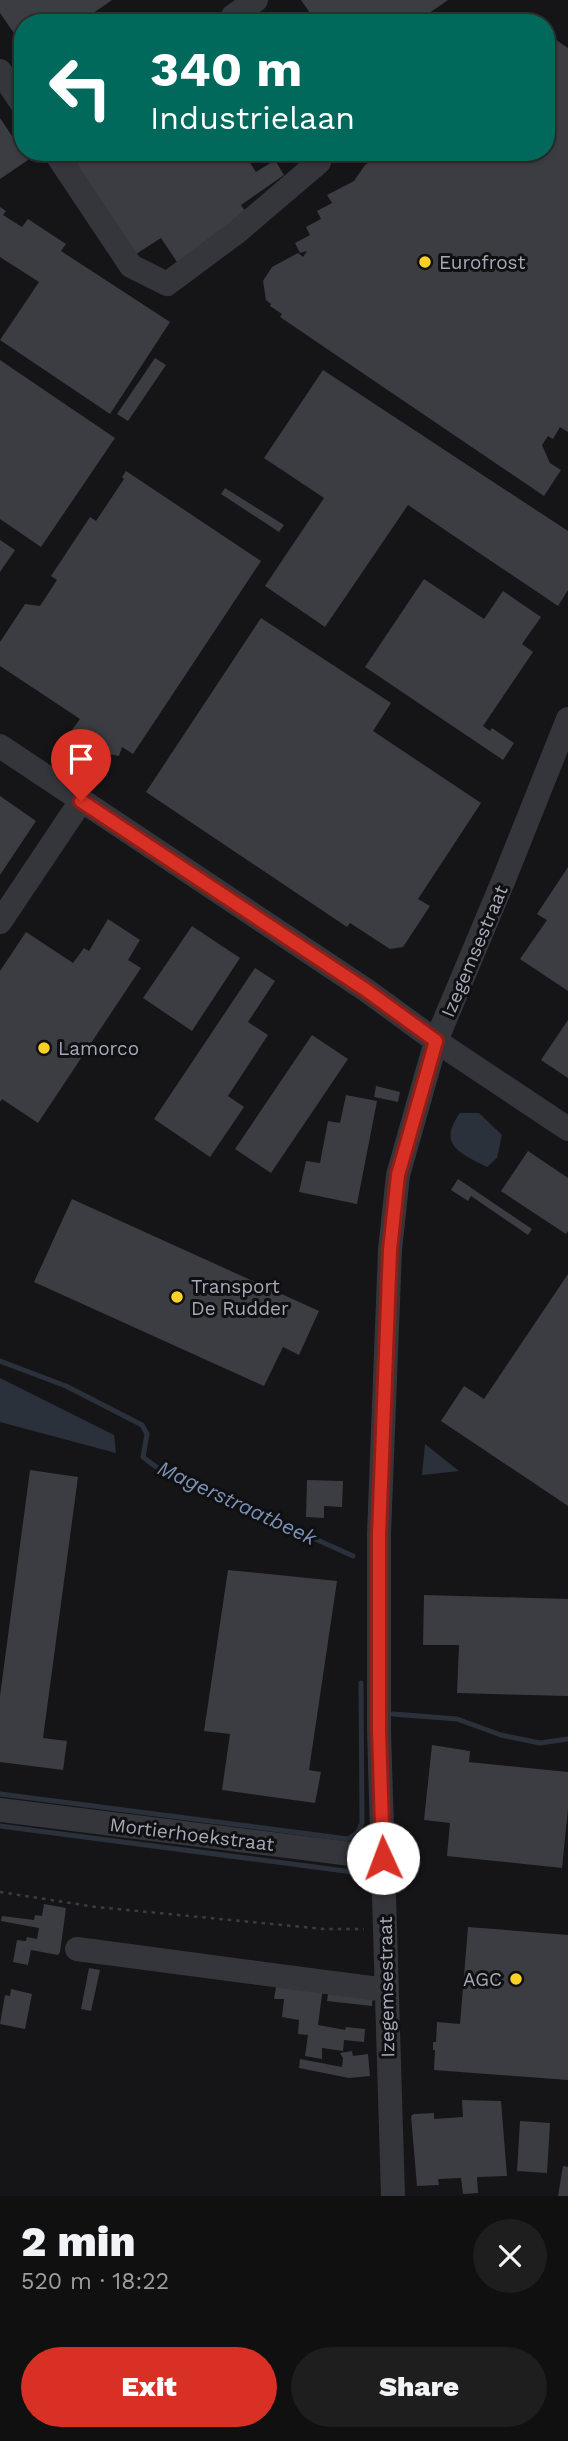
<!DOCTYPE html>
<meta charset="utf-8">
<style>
:root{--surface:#101011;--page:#1e1e1f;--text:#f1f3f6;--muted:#9c9d9f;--line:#303031;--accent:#d93025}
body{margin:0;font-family:"Work Sans",sans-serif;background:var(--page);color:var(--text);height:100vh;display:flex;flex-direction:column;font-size:26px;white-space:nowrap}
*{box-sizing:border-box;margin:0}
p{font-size:23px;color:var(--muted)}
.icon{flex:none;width:38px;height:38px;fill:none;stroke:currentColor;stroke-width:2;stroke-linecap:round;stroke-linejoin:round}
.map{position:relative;height:2196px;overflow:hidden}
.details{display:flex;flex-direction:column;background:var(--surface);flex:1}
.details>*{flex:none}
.top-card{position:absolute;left:14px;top:14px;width:541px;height:147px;border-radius:28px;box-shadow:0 2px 5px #0004,0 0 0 2px var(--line);background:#00695c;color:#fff;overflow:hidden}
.pin{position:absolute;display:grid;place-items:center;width:60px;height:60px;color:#fff;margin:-72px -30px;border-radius:50% 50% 50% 0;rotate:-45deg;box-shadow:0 0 7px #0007}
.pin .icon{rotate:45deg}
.me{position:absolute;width:77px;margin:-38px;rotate:358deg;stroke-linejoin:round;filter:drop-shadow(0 0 5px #0008)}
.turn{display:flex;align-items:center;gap:24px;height:147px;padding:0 21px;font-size:32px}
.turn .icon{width:91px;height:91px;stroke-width:2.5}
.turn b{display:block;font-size:49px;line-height:60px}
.round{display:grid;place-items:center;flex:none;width:74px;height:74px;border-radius:37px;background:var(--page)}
.head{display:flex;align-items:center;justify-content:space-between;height:119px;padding:0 21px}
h1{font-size:42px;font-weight:800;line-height:52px}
.button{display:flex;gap:14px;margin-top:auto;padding:14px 21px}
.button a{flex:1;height:80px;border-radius:42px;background:var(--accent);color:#fff;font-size:28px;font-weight:800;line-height:80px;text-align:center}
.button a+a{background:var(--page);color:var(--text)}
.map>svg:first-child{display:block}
.water{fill:#2a313b}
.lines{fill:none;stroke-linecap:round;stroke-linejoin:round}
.stream{stroke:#2a313b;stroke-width:5}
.building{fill:#3c3d42}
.path{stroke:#3b3c43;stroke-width:2.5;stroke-dasharray:3.5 5;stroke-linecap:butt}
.minor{stroke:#35363c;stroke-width:24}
.route-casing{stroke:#8d1f18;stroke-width:18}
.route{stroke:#d93025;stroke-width:12}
.poi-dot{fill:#fcd127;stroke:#101012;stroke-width:2.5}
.labels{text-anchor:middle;stroke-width:6;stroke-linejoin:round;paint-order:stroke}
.poi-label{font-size:19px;fill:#a6a9b8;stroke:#101012;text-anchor:start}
.street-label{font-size:19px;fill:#a6a9b8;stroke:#101012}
.water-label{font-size:21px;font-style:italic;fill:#7a92b5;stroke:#101012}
</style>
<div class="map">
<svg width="568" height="2196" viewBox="0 0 568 2196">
<rect width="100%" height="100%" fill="#151517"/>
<path class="water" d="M460 1113H479L502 1135 497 1158 487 1167C460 1153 437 1145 460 1113Z
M0 1378 114 1435 116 1453 0 1422Z
M425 1444 459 1471 422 1475Z"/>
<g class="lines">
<path class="stream" d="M0 1361 66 1386 142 1425 147 1434 143 1457 156 1467 353 1556
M393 1714 457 1719 501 1735 540 1743 568 1739
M0 1794 348 1839 357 1833 362 1823 361 1683
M0 1826 353 1872"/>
</g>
<path class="building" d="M0 0H112L79 23H23V46L0 13Z
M301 0H448L415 23H317Z
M546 33 568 48V432L560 427 553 439 548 436 542 445 550 463 561 470 544 496 280 317 282 314 270 306 271 304 266 300 263 281 272 267 298 253 303 257 307 251 300 253 295 243 310 235 306 227 321 219 317 211 332 203 327 195 354 181 365 165 384 152H546Z
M0 118 28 160 0 179Z
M66 152H243L256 172 275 160 284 175 241 205 247 214 177 262 161 238 136 254Z
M0 207 6 211 3 215 22 227 28 219 66 244 61 251 170 322 110 414 0 340 39 282 0 257Z
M155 358 166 365 128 421 117 414Z
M0 360 115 438 41 547 0 519Z
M323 370 568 531V590L558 606 408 505 325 627 265 586 324 498 264 458Z
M126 471 261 561 133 754 122 747 119 756 109 754 96 744 93 750 69 734 80 719 0 666V642L25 604 40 606 57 580 51 576 90 517 96 521 124 479 122 477Z
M225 488 284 525 279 532 221 494Z
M0 540 15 550 0 572Z
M424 579 484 619 503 591 541 617 522 644 533 652 483 726 490 731 492 728 514 743 503 760 365 667Z
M261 618 391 703 373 731 481 803 418 899 430 906 403 947 390 949 350 923 347 927 146 792Z
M0 796 36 821 0 875Z
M568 867V991L520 959 547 920 537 914Z
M108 919 140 940 128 960 141 968 38 1123 2 1099 0 1102V971L26 932 73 963 84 948 89 951Z
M192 926 240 958 192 1031 143 998Z
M255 968 275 981 248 1022 268 1035 228 1096 244 1107 210 1157 154 1119Z
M568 1020V1078L541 1060Z
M312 1035 348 1059 271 1173 235 1149Z
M376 1086 400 1092 398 1102 374 1097Z
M346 1095 377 1101 357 1204 299 1192 306 1161 320 1163 328 1121 340 1123Z
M528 1151 568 1178V1231L566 1234 501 1191Z
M458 1179 532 1229 528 1235 471 1196 468 1201 451 1190Z
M72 1199 319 1311 299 1355 283 1347 264 1386 34 1282Z
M568 1274V1506L441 1421 464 1386 484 1399Z
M30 1470 78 1477 43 1738 67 1741 63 1770 0 1762V1696Z
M307 1480 343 1481 342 1507 324 1506V1518L306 1517Z
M228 1570 337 1581 309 1770 321 1772 315 1803 222 1790 230 1734 204 1731Z
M424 1595 568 1599V1696L457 1693 459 1645H423Z
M432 1745 470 1751 469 1762 568 1772V1809L562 1868 447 1856 450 1823 424 1820Z
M44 1904 66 1908 60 1952 58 1955 31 1950 28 1965 13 1962 17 1940 26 1941 27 1937 37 1939 39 1928 1 1921 2 1916 34 1920 35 1915 42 1916Z
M468 1927 568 1935V2080L434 2070 435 2050H433V2042H436L437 2022 460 2024Z
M89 1968 100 1970 91 2011 81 2009Z
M277 1981 323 1987 318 2025 345 2030 346 2027 365 2029 364 2042 344 2040 343 2051 322 2048V2059L305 2056 308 2035 298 2034 299 2020 282 2017 284 1999H274Z
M329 1988 373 1994 372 2006 327 2001Z
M11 1989 32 1994 25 2029 0 2024 5 1995 10 1996Z
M352 2051 353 2056 368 2054 370 2076 349 2078 299 2068 300 2059 342 2067 343 2058 340 2053Z
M462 2100 501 2101 507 2176 477 2177 478 2193 463 2194 461 2178 438 2179 439 2185 417 2186 411 2116 414 2114 434 2113V2119L463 2117Z
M520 2121 550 2123 547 2173 517 2171Z
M563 2166 568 2167V2196H558Z"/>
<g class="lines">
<path class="path" d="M0 1892 96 1907 324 1929H364"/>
<path class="minor" d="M233 16 256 0
M0 71 23 105
M55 152 131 266 167 284 237 232 319 162 314 152
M0 746 366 990 436 1041 568 1129
M0 922 81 801
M0 1810 383 1858
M77 1949 386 1990
M393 2196 379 1730V1534L390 1250 398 1175 436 1041 504 879 568 719"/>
</g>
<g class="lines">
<g class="route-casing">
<path id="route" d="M81 801 366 990 436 1041 398 1175 390 1250 379 1534V1730L383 1858"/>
</g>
<use href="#route" class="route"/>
</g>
<g class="poi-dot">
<circle cx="425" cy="262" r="7"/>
<circle cx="44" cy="1048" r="7"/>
<circle cx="177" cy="1297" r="7"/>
<circle cx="516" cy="1979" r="7"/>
</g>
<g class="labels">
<g class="poi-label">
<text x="439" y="269">Eurofrost</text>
<text x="58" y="1055">Lamorco</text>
<text x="191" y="1293">Transport<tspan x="191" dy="22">De Rudder</tspan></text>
<text x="502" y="1986" text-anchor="end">AGC</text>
</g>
<g class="street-label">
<text transform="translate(474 951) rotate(-67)" y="7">Izegemsestraat</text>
<text transform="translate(192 1834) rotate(7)" y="7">Mortierhoekstraat</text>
<text transform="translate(386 1987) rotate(-91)" y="7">Izegemsestraat</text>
</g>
<g class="water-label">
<text transform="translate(237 1503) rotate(25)" y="7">Magerstraatbeek</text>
</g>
</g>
</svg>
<div class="pin" style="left:81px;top:801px;background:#d93025"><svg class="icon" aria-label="arrive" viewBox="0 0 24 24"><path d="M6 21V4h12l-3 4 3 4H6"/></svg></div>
<svg class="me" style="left:383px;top:1858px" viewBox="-20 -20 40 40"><circle r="19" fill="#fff"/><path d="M0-13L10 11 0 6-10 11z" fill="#d93025"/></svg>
<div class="top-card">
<div class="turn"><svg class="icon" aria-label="left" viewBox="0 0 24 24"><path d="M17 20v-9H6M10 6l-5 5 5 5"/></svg><div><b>340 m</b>Industrielaan</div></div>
</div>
</div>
<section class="details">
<div class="head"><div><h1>2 min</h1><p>520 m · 18:22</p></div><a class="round"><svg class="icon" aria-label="close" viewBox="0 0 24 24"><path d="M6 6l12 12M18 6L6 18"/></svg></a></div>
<div class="button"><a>Exit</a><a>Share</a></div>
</section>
